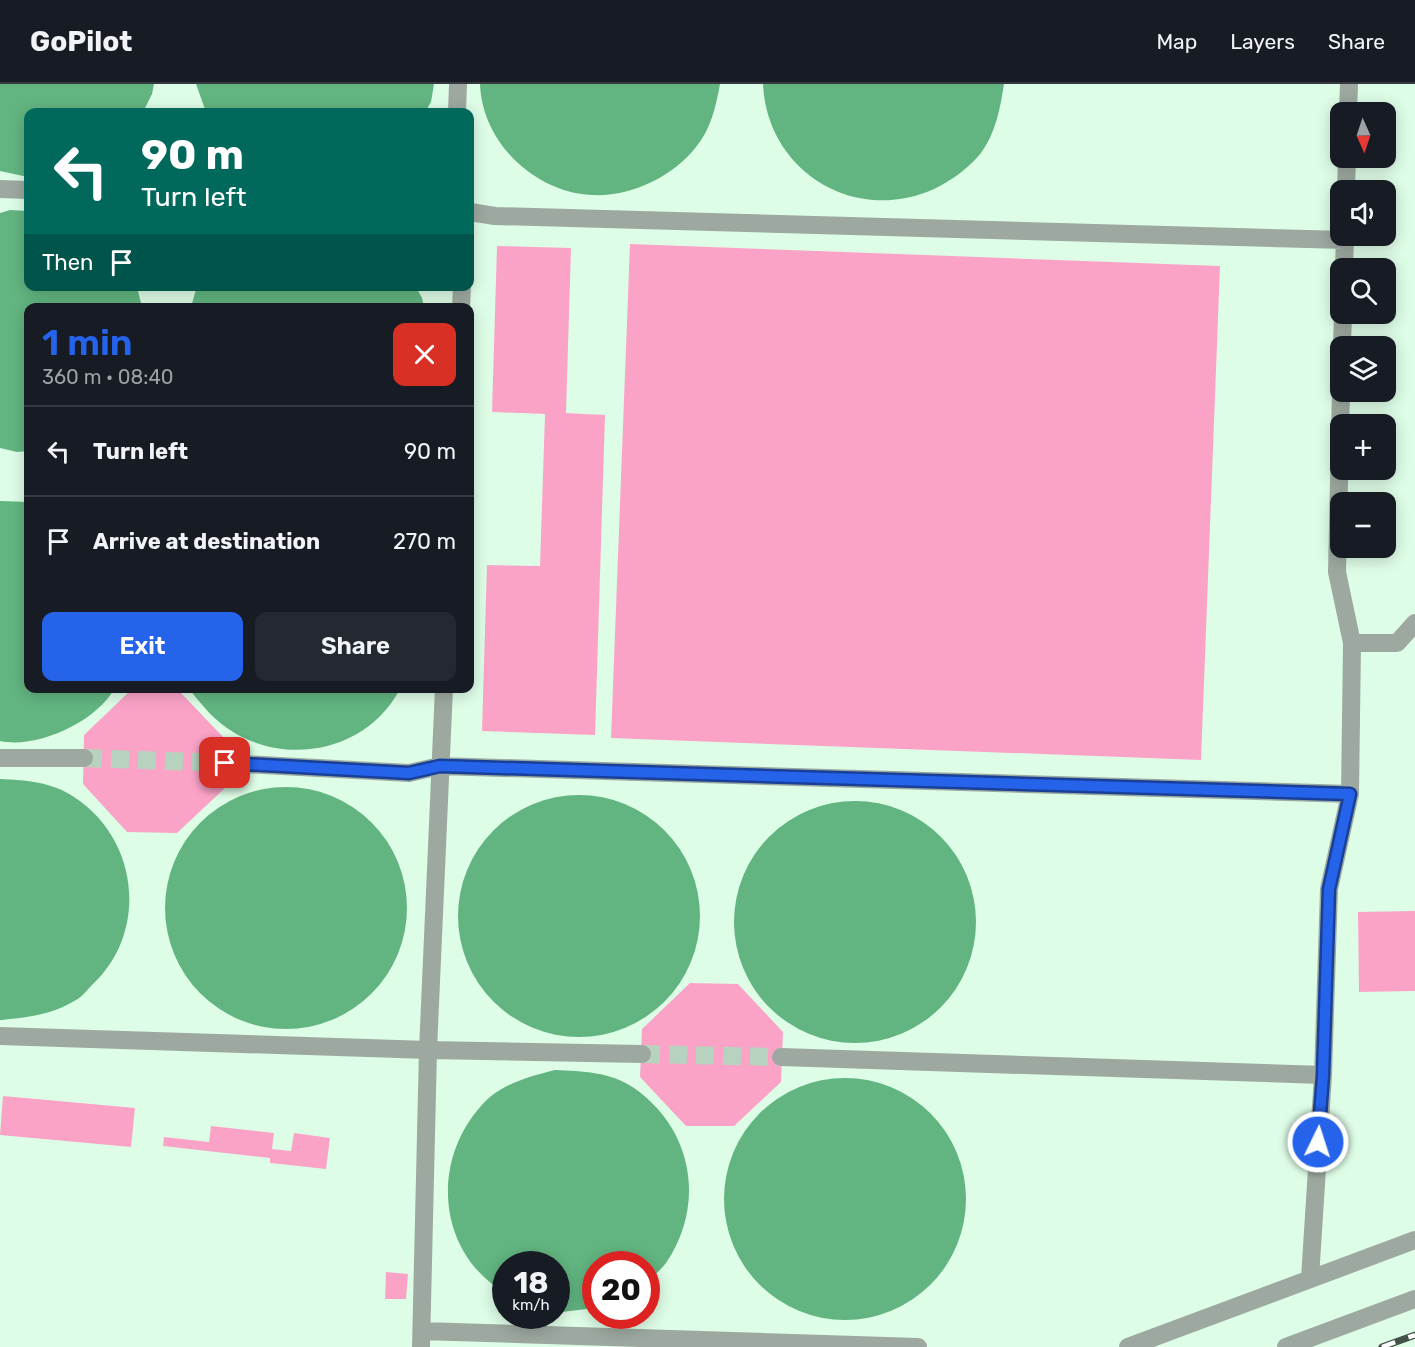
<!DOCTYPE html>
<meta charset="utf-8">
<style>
:root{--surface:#171b24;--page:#242831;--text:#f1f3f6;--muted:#9ea1a6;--line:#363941;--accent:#2563eb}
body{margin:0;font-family:Rubik,sans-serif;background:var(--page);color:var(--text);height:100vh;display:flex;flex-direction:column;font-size:22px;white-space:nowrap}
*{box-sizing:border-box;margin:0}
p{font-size:20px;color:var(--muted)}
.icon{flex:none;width:33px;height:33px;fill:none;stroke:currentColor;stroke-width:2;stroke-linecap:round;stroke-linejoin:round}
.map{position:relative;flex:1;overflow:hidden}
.sheet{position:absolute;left:24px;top:219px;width:450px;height:390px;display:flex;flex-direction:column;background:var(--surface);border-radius:12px;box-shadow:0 3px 15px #0003}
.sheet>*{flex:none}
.banner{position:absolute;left:24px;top:24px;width:450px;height:183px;border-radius:12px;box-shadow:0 3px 15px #0003;background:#00695c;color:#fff;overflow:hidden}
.needle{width:39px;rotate:177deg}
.tools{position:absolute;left:1330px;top:18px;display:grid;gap:12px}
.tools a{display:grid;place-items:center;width:66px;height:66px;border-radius:12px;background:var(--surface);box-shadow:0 3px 15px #0003;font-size:30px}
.speed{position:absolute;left:492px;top:1167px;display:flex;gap:12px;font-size:30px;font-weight:700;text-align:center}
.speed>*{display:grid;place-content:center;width:78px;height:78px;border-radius:50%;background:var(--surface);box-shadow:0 3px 15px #0003;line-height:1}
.speed small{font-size:15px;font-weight:400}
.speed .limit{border:9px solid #d22;background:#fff;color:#111}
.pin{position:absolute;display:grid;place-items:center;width:51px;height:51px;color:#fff;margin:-26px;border-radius:12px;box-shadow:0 3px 9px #0006}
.me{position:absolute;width:66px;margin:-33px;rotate:4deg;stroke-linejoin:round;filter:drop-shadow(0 0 4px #0008)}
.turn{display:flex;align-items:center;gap:21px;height:126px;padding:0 18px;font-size:27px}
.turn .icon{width:78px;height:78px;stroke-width:2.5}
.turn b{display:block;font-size:42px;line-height:51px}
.then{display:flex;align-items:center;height:57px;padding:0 18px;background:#0003;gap:12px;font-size:22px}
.round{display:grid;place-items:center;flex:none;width:63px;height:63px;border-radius:12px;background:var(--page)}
.summary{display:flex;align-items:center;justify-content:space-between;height:102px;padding:0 18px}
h1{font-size:36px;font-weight:600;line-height:45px;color:var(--accent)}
.action{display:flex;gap:12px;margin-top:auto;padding:12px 18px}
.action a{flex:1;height:69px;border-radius:12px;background:var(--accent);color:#fff;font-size:24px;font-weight:600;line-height:69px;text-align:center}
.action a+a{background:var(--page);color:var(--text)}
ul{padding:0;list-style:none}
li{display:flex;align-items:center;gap:18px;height:90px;padding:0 18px;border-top:2px solid var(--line)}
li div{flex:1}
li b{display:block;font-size:22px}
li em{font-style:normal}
header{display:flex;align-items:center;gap:36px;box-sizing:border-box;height:84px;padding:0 30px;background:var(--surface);border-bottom:2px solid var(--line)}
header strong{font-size:28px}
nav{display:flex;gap:33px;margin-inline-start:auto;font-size:21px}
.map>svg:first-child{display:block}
.water{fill:#62b581}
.building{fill:#fba3c7}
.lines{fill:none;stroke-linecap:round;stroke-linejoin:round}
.minor-tunnel{stroke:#b7d2be;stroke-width:18;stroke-dasharray:18 9;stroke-linecap:butt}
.minor{stroke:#9da9a0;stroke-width:18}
.rail-casing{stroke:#425247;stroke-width:7}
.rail{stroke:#fff;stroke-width:4.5;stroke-dasharray:14;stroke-linecap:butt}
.route-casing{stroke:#184099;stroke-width:15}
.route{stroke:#2563eb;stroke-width:10}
</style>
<header>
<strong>GoPilot</strong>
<nav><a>Map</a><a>Layers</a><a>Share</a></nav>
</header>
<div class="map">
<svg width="1415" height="1263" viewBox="0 0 1415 1263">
<rect width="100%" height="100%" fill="#defde7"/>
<path class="water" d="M0 0H154L152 10 143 28H28V93L0 87Z
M196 0H434L431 18 425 28H206Z
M480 0H720C716 22 711 45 696 63 673 93 630 113 592 111 534 108 482 58 480 0Z
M763 0H1004C1000 25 996 48 981 69 969 84 951 97 934 105 854 141 767 87 763 0Z
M10 126 28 127V202L137 203 142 223 28 224V367L17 368 0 364V129Z
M197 202 416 203 422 214 424 223H191Z
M0 417 28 418V604L114 605C96 638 37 665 0 657Z
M190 605H400C361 679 257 686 204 623 199 617 193 611 190 605Z
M0 695C26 696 52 698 74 713 139 755 149 848 92 901 87 906 82 913 76 916 51 931 29 933 2 936H0Z
M165 824a121 121 0 1 1 242 0a121 121 0 1 1-242 0Z
M458 832a121 121 0 1 1 242 0a121 121 0 1 1-242 0Z
M734 838a121 121 0 1 1 242 0a121 121 0 1 1-242 0Z
M555 986C582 987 611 988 634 1004 693 1045 706 1120 666 1179 661 1186 653 1192 647 1198L646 1180H596L595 1224 562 1228 557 1227 556 1180H506L505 1209C438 1169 430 1079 481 1022 500 1000 528 993 555 986Z
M724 1115a121 121 0 1 1 242 0a121 121 0 1 1-242 0Z"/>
<path class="building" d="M630 160 1220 182 1201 676 611 654Z
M497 162 571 164 566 329 605 331 595 651 482 647 487 481 540 482 545 330 492 328Z
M130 607 181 609 226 656 225 704 177 749 127 748 83 700 84 651Z
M1415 827V907L1359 908 1358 828Z
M690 899 738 900 783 948 781 998 734 1042H686L640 993 642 945Z
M3 1012 135 1024 131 1063 0 1051Z
M211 1042 274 1049 272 1065 291 1067 294 1049 330 1054 326 1085 270 1079V1074L163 1062 164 1053 209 1058Z
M386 1188 408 1190 406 1215H385Z"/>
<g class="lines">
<path class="minor-tunnel" d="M84 674 225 679
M642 970 781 973"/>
<path class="minor" d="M457 28 458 0
M1348 28 1349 0
M0 105 28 106
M1346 106 1347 74
M470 128 495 132 1345 156
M1344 184 1345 152
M461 224 462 202
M1342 262 1343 230
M1341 306 1337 488 1352 559
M0 674H84
M225 679 409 689 440 682 1350 710
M0 952 428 966 642 970
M781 973 1323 991
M1310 1194 1323 991 1329 805 1350 710 1352 559H1397L1415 539
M422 1247 918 1263
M421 1263 428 966 444 604
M1128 1263 1415 1156
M1286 1263 1415 1215"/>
<g class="rail-casing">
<path id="rail" d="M1382 1263 1415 1251"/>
</g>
<use href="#rail" class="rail"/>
</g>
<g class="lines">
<g class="route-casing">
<path id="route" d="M225 679 409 689 440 682 1350 710 1329 805 1323 991 1318 1058"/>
</g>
<use href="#route" class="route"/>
</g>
</svg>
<div class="tools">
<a><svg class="needle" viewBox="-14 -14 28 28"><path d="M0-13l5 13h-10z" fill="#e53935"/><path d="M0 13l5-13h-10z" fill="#9ea1a6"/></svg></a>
<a><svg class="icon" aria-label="sound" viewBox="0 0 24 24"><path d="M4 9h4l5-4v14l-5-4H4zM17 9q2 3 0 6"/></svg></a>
<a><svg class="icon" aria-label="search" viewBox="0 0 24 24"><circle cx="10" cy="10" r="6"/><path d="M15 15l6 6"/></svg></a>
<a><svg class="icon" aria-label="layers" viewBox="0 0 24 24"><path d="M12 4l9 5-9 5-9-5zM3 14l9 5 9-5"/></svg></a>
<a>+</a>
<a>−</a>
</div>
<div class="speed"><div>18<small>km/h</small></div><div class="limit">20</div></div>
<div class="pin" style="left:225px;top:679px;background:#d93025"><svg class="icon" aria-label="arrive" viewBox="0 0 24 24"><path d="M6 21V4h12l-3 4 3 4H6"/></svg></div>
<svg class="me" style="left:1318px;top:1058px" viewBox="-20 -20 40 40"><circle r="17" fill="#2563eb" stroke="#fff" stroke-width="3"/><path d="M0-11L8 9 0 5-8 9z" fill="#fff"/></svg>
<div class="banner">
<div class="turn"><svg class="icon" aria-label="left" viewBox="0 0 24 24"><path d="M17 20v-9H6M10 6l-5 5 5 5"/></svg><div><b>90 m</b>Turn left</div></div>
<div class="then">Then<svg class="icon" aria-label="arrive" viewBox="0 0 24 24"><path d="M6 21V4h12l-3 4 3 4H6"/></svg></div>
</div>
<section class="sheet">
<div class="summary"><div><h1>1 min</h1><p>360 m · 08:40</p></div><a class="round" style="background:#d93025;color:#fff"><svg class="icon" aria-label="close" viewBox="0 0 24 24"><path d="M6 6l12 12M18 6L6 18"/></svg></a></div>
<ul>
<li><svg class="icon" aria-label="left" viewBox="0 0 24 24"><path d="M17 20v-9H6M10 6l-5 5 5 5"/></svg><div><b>Turn left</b></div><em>90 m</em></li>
<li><svg class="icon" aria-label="arrive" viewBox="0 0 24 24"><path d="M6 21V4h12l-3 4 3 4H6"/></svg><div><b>Arrive at destination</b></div><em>270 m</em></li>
</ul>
<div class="action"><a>Exit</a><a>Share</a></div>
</section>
</div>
